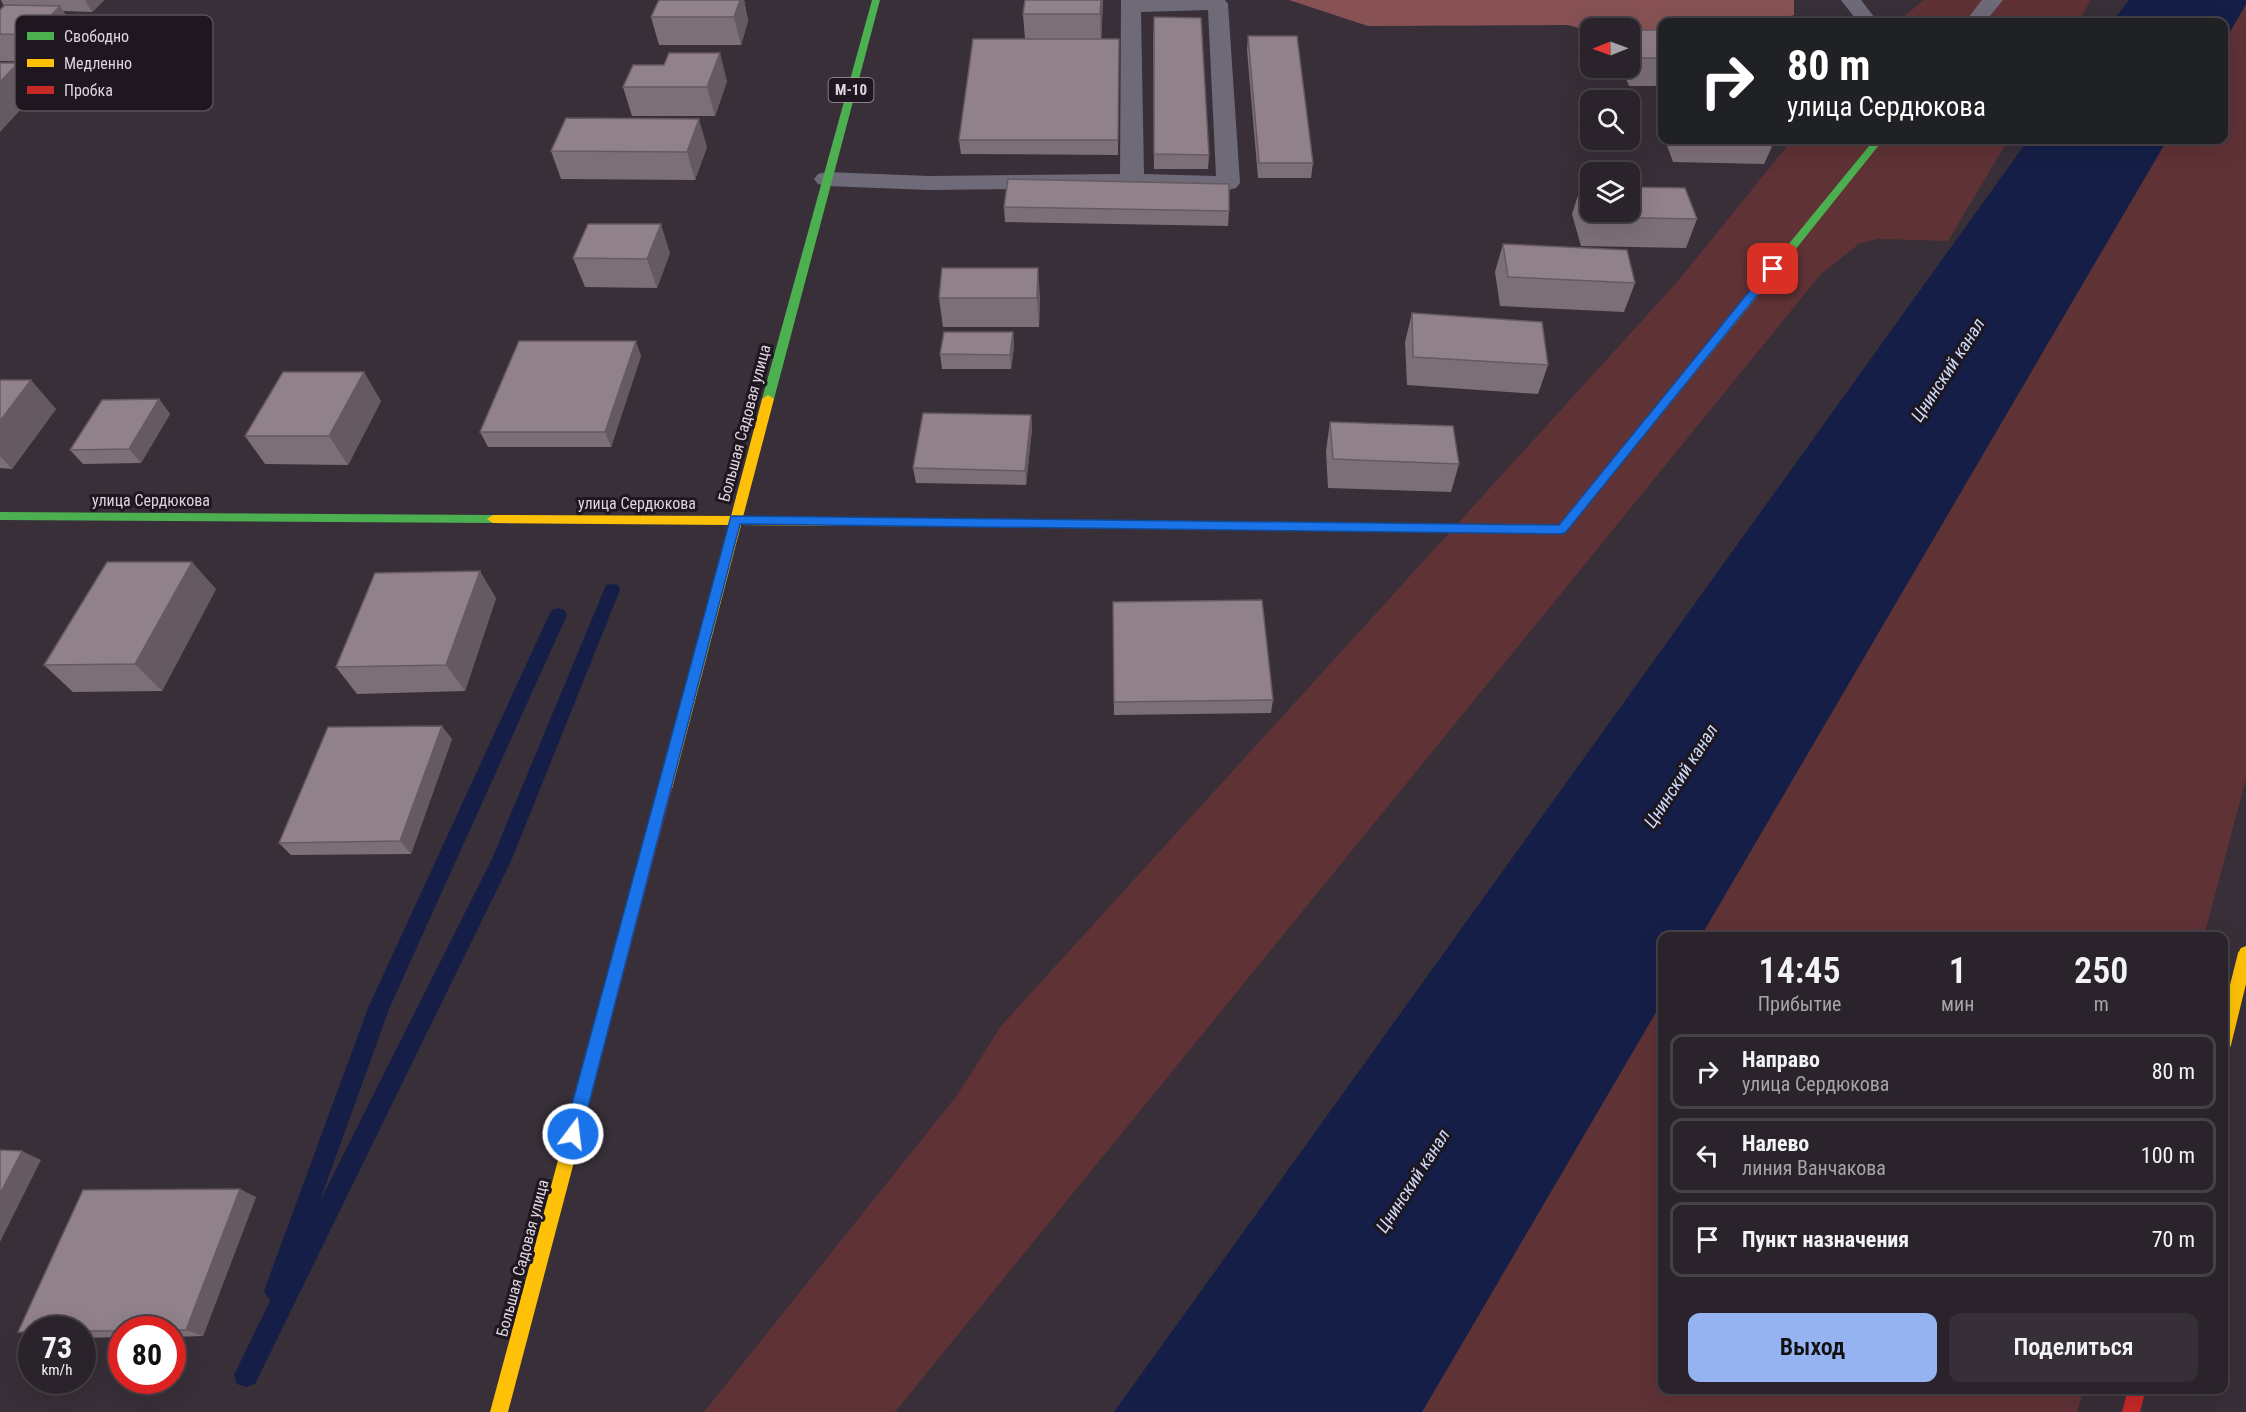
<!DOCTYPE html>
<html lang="ru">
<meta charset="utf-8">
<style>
:root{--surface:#2a232b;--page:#362f37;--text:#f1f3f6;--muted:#a5a4a9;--line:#464047;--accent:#95b2f1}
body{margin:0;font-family:"Roboto Condensed",sans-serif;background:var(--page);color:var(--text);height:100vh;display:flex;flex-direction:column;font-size:22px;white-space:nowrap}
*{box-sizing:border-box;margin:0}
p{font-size:20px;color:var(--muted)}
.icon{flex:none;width:33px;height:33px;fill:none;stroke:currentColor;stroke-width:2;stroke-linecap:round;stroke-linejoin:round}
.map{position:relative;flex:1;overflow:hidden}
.drawer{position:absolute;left:1658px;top:932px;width:570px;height:462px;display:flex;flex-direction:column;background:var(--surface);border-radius:12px;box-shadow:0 6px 24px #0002,0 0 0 2px var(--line)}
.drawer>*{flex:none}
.top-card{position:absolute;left:1658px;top:18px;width:570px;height:126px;border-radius:12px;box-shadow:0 6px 24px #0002,0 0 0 2px var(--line);background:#202124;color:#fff;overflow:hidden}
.needle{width:39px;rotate:269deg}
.controls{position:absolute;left:1580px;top:18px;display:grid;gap:12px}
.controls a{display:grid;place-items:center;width:60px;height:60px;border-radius:12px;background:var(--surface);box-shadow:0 6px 24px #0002,0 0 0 2px var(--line);font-size:30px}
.speed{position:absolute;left:18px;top:1316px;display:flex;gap:12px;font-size:30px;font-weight:700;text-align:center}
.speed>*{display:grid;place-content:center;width:78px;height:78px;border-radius:50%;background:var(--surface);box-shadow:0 6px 24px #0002,0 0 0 2px var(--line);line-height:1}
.speed small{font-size:15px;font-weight:400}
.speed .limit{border:9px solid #d22;background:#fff;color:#111}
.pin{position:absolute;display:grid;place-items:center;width:51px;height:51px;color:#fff;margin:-26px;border-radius:12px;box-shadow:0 3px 9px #0006}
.me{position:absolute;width:66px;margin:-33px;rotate:15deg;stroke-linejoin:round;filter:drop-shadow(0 0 4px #0008)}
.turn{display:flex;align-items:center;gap:21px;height:126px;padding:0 30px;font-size:27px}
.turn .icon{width:78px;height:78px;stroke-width:2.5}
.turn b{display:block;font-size:42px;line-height:51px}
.eta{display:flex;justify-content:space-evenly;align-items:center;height:102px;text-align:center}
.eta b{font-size:36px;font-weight:600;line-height:42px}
.primary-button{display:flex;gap:12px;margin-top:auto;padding:12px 30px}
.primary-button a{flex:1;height:69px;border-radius:12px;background:var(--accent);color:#111;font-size:24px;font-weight:600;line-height:69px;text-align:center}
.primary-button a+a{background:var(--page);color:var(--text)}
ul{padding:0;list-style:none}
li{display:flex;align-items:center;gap:18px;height:75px;margin:0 12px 9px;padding:0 18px;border:3px solid var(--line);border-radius:12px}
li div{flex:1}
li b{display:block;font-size:22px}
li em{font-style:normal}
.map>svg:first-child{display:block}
.green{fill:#5f3236}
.forest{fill:#885254}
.water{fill:#151e46}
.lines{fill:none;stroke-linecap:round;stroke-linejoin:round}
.stream{fill:#151e46;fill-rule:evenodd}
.lane{fill:#6f6a77;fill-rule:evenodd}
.street{fill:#6f6a77;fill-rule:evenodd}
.fast{fill:#4caf50;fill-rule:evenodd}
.slow{fill:#ffc107;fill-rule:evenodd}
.jam{fill:#c62828;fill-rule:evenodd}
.wall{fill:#7d6f78}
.shaded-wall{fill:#665a61}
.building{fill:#91818b;stroke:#665a61;stroke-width:1.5}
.route{fill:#1a73e8;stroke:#114b97;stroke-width:1.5}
.labels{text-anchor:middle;stroke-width:6;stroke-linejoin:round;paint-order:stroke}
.shield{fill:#1e171f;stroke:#a59ba5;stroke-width:1.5}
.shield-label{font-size:15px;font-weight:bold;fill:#dfd4df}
.street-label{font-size:16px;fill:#dfd4df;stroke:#1e171f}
.water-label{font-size:18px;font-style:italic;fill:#cfdbfa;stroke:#1e171f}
.key{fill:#1e171f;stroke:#585059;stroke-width:1.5}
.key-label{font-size:16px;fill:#dfd4df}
</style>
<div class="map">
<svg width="2246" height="1412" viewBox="0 0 2246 1412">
<rect width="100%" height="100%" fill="#382f39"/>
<path class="green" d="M1924 0H2091L2078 22H1897Z
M2246 4V779L2204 936H1701L2167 140H2223V44Z
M1792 140H2008L1948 241 1878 239 1860 243 1821 274 895 1412H704L958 1094 1001 1026 1678 281Z
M1662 1002V1389H2084L2077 1412H1422Z"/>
<path class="forest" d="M1289 0H1794V15L1774 22H1662V44L1629 41V28H1590V31L1568 25 1368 26Z"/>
<path class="water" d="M2129 0H2246V4L2223 44V22H2112Z
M2028 140H2167L1701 936H1662V1002L1422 1412H1114Z"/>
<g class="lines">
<path class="stream" d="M612 584 618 585 620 590 511 861 255 1384 246 1387 237 1384 234 1375 270 1301 264 1291 368 1008 549 615 552 610 558 608 564 610 567 615 389 1009 320 1201 492 859 604 590 606 585Z"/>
<path class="lane" d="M1121 0H1225L1228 4 1240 183 1236 188 1228 190 1132 188 929 190 826 186 818 184 814 179 818 174 826 172 929 176 1120 174ZM1208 10 1216 176 1144 174 1141 12Z"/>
<path class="street" d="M1841 0H1861L1878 22H1858Z
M1982 0H2003L1985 22H1965Z"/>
<path class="fast" d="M872 0H880L774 399 768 403 762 399Z
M1874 140H1883L1791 255H1783V251Z
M0 512 493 515 499 519 493 523 0 520Z
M1007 519 1559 525 1565 521 1571 525 1566 532 1562 533 1007 527 1001 523Z"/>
<path class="slow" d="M1787 250 1791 251V255L1569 528H1561L1559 525 1561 522 1783 251Z
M768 395 774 399 743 517 1007 519 1013 523 1007 527 741 525 672 789 670 793 665 795 660 793 658 789 729 525 493 523 487 519 493 515 731 516 762 399Z
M2246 946V984L2231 1045 2229 1050 2223 1053V1013L2238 953 2241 948Z
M585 1082 591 1084 593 1090 508 1412H490L577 1090 579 1084Z"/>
<path class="jam" d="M665 783 670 785 672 789 593 1090 591 1096 585 1098 579 1096 577 1090 658 789 660 785Z
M2128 1389H2146L2140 1412H2122Z"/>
</g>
<path class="wall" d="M1 0H104L92 12 63 11 78 34 51 62 0 61V10L4 6Z
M659 0H744L748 21 741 45H659L651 17Z
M1103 0 1101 39H1119L1118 155 961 154 959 140 1025 39 1023 14Z
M1629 30H1662V86H1629L1622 68H1629Z
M1153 32 1209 155 1208 169H1154Z
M1248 36 1313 163 1311 178H1258L1247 50Z
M664 65 727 81 715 116H632L623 87Z
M1665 140H1775L1764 164 1673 162Z
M707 147 695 180 561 179 551 151Z
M1581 186 1697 219 1686 248 1581 246 1572 214Z
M1004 207 1229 211 1228 226 1005 222Z
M1503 244 1635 283 1624 312 1500 306 1495 272Z
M670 253 657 288 585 287 573 258Z
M1040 296 1039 327H943L939 298Z
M1412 313 1548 365 1538 394 1407 385 1405 342Z
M1013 332 1014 347 1011 369H942L940 354Z
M641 356 611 447H488L480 432Z
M0 380 56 409 12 469 0 468Z
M159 399 170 414 141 463 83 464 70 450Z
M381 401 348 465 265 464 245 436Z
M1031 415 1032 429 1026 485 916 483 913 468Z
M1330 422 1459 464 1451 492 1328 488 1326 451Z
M216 589 162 691 73 692 44 665Z
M496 598 465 691 357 694 336 667Z
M1113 602 1273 700 1271 713 1114 715Z
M452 739 411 854 291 855 279 843Z
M256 1197 203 1336 172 1337V1329H122V1337L82 1338V1329H32V1336L18 1332Z"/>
<path class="shaded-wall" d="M85 0H104L92 12Z
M740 0H744L748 21 741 45 734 17Z
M1101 0H1103L1101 54 1100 14Z
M60 6 78 34 51 62 32 35Z
M720 53 727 81 715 116 707 87Z
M18 63 38 91 0 132V82Z
M699 119 707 147 695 180 687 152Z
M661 224 670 253 657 288 647 259Z
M1038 268 1040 296 1039 327 1037 298Z
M1013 332 1014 347 1011 369 1010 355Z
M636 341 641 356 611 447 605 432Z
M364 372 381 401 348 465 329 436Z
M31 380 56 409 12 469 0 456V421Z
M159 399 170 414 141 463 129 449Z
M1031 415 1032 429 1026 485 1025 471Z
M192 562 216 589 162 691 135 664Z
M480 571 496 598 465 691 446 665Z
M442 726 452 739 411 854 400 841Z
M22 1151 41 1160 0 1242V1194Z
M240 1189 256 1197 203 1336 186 1330Z"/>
<path class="building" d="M659 0H740L734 17H651Z
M1025 0H1101L1100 14H1023Z
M5 5 60 6 32 35 0 34V10Z
M1154 17 1201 18 1209 155 1154 154Z
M1629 30H1662V58H1638L1629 36Z
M1248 36H1297L1313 163H1259Z
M973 39H1119L1118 140H959Z
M669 53H720L707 87H623L633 65H664Z
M0 63H18L0 82Z
M566 118 699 119 687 152 551 151Z
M1008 179 1229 184V211L1004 207Z
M1581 186H1590V212H1629V187L1685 188 1697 219 1590 217Z
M588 224H661L647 259 573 258Z
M1503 244 1627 250 1635 283 1508 277Z
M942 268H1038L1037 298H939Z
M1412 313 1542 322 1548 365 1413 357Z
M944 332H1013L1010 355 940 354Z
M519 341H636L605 432H480Z
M283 372H364L329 436H245Z
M0 380H31L0 421Z
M159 399 129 449 70 450 102 400Z
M923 413 1031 415 1025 471 913 468Z
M1330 422 1453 426 1459 464 1333 459Z
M107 562H192L135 664 44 665Z
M480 571 446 665 336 667 375 573Z
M1262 600 1273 700 1114 702 1113 602Z
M442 726 400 841 279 843 328 727Z
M0 1150 22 1151 0 1194Z
M240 1189 186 1330H172V1329H122V1331H82V1329H32V1332H18L83 1190Z"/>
<path class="route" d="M1773 266 1778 269 1776 272 1566 532 1562 534 740 524 581 1134 579 1140 573 1143 567 1140 564 1134 731 516 1559 525 1769 267Z"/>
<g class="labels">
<rect class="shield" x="828.5" y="78" width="45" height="24" rx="4.5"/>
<g class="shield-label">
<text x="851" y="95">М-10</text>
</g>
<g class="street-label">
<text transform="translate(744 423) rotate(-75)" y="6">Большая Садовая улица</text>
<text x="151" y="506">улица Сердюкова</text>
<text x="637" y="509">улица Сердюкова</text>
<text transform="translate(522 1258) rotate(-75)" y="6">Большая Садовая улица</text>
</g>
<g class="water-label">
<text transform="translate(1948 370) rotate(-57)" y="6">Цнинский канал</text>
<text transform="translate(1681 776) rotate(-57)" y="6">Цнинский канал</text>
<text transform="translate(1413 1181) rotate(-57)" y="6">Цнинский канал</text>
</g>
</g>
<rect x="15" y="15" width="198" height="96" rx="9" class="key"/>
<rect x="27" y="32" width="27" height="8" fill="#4caf50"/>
<rect x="27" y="59" width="27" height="8" fill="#ffc107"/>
<rect x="27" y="86" width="27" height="8" fill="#c62828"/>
<g class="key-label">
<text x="64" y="42">Свободно</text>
<text x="64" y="69">Медленно</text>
<text x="64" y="96">Пробка</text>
</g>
</svg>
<div class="controls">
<a><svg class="needle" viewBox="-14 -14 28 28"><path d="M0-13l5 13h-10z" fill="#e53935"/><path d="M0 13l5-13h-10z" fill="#a5a4a9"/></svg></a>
<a><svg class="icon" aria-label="search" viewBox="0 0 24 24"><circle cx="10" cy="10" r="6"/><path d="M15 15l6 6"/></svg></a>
<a><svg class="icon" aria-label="layers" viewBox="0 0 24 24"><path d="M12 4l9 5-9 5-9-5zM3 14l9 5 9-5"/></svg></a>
</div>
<div class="speed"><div>73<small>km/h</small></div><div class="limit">80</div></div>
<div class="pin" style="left:1773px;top:269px;background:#d93025"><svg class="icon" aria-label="arrive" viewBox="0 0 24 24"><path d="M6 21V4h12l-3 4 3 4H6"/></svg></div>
<svg class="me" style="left:573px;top:1134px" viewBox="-20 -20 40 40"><circle r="17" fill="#1a73e8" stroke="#fff" stroke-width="3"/><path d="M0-11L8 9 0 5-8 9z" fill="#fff"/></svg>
<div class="top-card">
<div class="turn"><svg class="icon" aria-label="right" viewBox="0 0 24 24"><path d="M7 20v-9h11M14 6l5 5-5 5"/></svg><div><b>80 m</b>улица Сердюкова</div></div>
</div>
<section class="drawer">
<div class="eta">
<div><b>14:45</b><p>Прибытие</p></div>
<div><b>1</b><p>мин</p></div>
<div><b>250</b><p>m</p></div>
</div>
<ul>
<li><svg class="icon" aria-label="right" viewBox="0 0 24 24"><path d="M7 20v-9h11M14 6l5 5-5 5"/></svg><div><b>Направо</b><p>улица Сердюкова</p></div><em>80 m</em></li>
<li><svg class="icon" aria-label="left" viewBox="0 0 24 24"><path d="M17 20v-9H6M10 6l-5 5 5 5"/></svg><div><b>Налево</b><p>линия Ванчакова</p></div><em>100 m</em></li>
<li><svg class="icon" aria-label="arrive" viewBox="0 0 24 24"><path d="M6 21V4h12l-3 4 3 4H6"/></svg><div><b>Пункт назначения</b></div><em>70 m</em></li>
</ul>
<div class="primary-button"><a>Выход</a><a>Поделиться</a></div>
</section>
</div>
